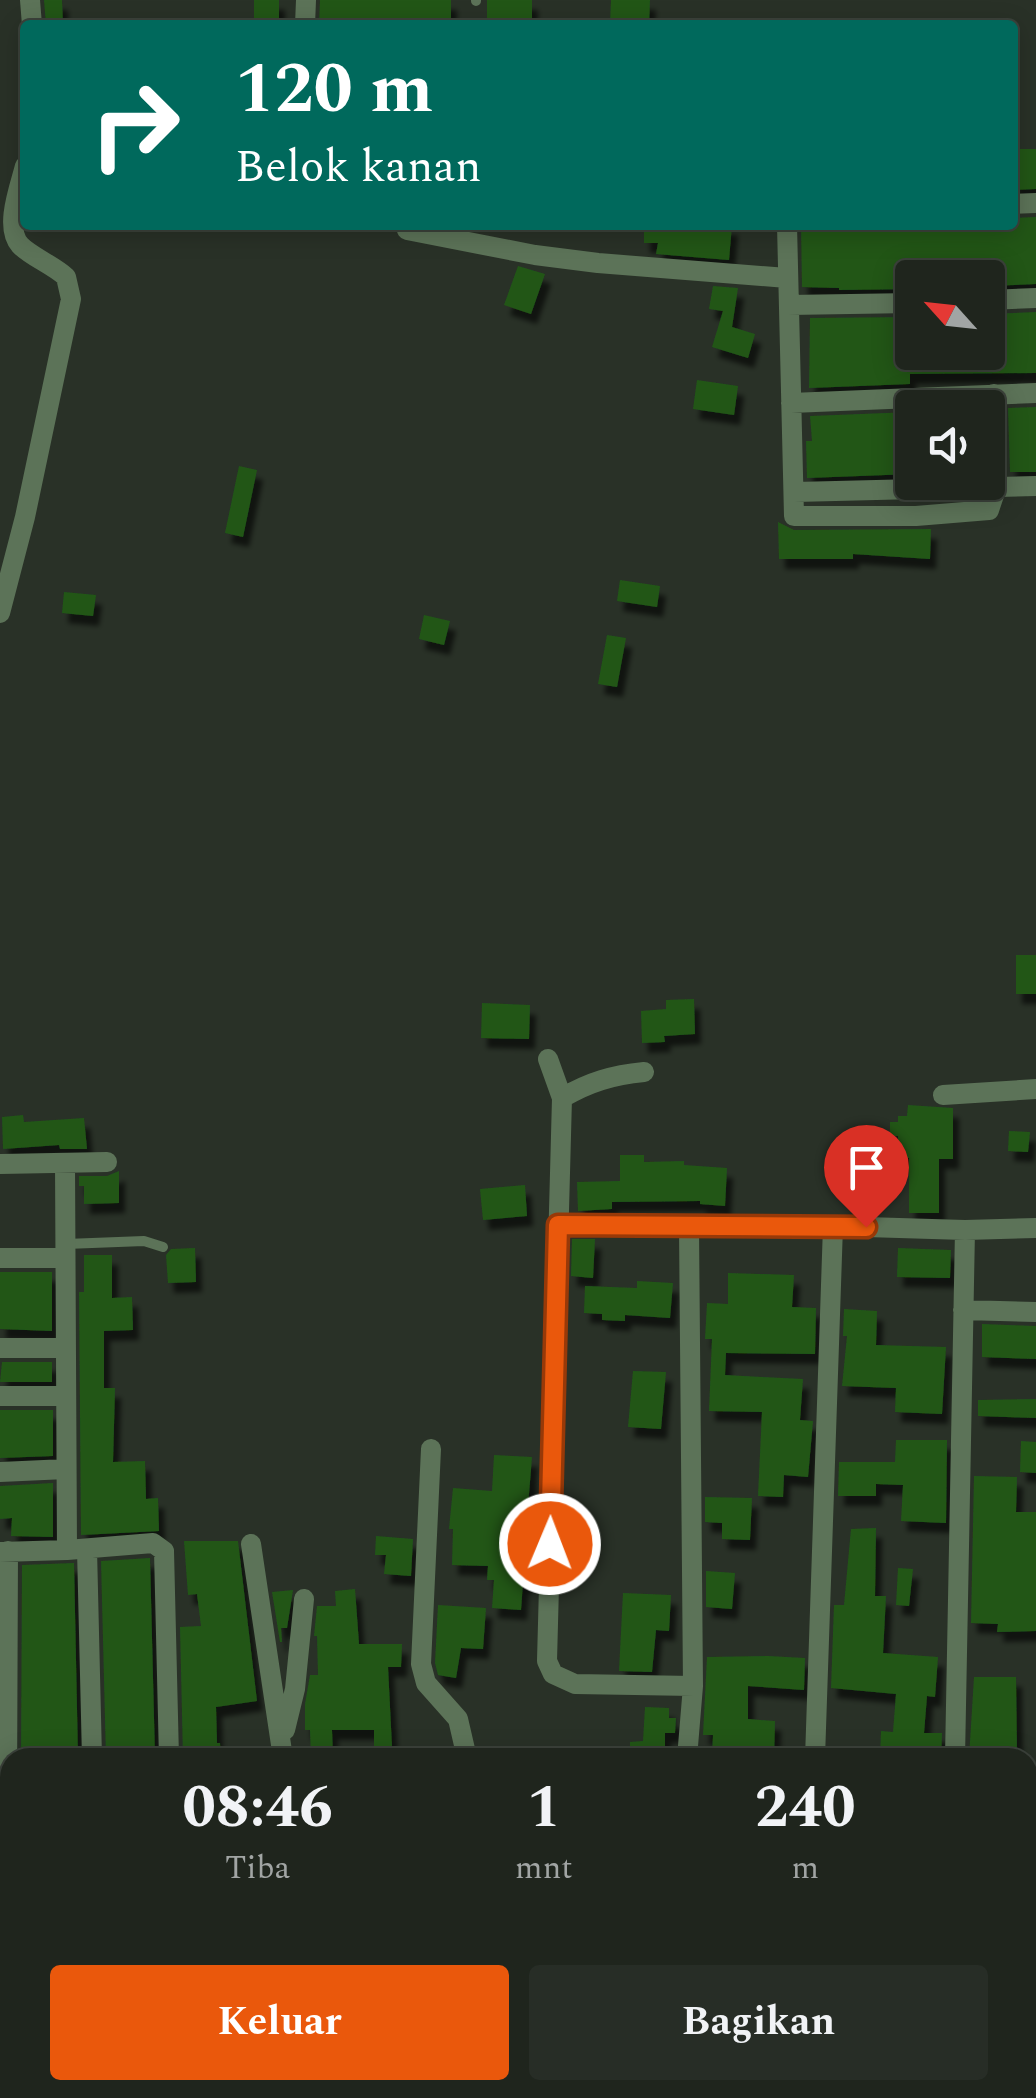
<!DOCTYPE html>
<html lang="id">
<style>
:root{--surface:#1f251d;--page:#272d26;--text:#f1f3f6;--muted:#a1a5a4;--line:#3c423b;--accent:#ea580c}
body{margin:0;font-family:Spectral,serif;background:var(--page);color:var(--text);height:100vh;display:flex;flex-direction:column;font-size:38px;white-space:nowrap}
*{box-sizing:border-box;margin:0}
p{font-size:32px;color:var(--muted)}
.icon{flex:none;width:55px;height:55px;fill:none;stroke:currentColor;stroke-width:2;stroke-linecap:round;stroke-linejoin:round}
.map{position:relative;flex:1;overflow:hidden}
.details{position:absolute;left:0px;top:1748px;width:1038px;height:352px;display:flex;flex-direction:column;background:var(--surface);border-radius:30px 30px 0 0;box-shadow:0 5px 25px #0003,0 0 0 2px var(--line)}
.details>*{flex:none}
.top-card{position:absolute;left:20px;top:20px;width:998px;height:210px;border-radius:10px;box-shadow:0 5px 25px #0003,0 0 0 2px var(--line);background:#00695c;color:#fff;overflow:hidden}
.needle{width:65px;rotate:297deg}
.fabs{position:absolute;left:895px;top:260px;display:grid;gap:20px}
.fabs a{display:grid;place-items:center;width:110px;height:110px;border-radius:10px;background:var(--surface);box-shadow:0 5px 25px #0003,0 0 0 2px var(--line);font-size:50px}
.pin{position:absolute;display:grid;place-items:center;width:85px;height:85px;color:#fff;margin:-102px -42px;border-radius:50% 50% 50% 0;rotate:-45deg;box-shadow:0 0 10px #0007}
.pin .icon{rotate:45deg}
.me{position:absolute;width:110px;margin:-55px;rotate:1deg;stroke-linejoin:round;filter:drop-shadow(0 0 8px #0008)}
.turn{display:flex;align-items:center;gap:35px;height:210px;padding:0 50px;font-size:45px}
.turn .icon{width:130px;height:130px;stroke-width:2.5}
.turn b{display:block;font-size:70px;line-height:85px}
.eta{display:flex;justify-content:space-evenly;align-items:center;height:170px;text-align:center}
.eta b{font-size:60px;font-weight:700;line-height:70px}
.primary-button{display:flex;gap:20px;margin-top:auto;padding:20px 50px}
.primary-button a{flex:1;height:115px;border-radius:10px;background:var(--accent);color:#fff;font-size:40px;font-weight:700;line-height:115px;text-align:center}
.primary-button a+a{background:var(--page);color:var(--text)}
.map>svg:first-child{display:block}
.building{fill:#205717;filter:url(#shadow)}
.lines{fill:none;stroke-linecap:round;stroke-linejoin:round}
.lane{stroke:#5c7358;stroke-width:10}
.street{stroke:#5c7358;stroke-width:20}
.highway{stroke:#97d18d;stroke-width:30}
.rail{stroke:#a3a9a1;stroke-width:5;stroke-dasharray:20 10;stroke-linecap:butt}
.route-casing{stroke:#983908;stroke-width:25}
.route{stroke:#ea580c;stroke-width:18}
</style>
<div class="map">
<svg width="1036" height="2098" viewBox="0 0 1036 2098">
<defs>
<filter id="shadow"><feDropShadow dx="6" dy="10" stdDeviation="2.5" flood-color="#0009"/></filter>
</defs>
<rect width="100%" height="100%" fill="#293127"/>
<path class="building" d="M44 0H62L63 25H46Z
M254 0H279V25H254Z
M320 0H451V25H319Z
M487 0H532V25H487Z
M611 0H650L649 25H610Z
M1012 149H1036V189L1012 190Z
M1036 217V284L988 286V278H912V289L839 290V288L802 287 801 225H1012V218Z
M644 225H732L729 260 656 254 658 243H644Z
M518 266 545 274 531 314 504 305Z
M713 286 738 288 732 327 755 334 748 358 712 347 723 311 709 309Z
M1036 312V373L910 374V384L809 388 810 318 912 317V352H988V314Z
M697 380 738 386 734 415 693 409Z
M1036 407V472H1010L1008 408Z
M912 412V474L807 478 806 441H812L810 416Z
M239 466 257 470 243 537 225 533Z
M778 522 794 530 931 529 930 559 853 554V559H779Z
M620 580 660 586 657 607 617 601Z
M64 592 96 595 93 616 62 613Z
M424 615 450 621 444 645 419 639Z
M607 635 626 638 617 687 598 684Z
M1016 955H1036V994H1016Z
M694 999 695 1034 664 1036 665 1042 642 1043 641 1011 666 1009V1000Z
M482 1003 530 1005 529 1039 481 1038Z
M908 1105 953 1108V1159H939V1213H909V1158H898V1136H890V1122H898V1116H907Z
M23 1115 24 1122 84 1118 87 1149H60L59 1145 3 1149 2 1117Z
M1009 1131 1030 1132 1028 1152 1008 1151Z
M620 1155H644V1162L684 1161V1165L727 1168 725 1206 700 1204V1201L612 1202V1209L578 1211 577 1182 620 1181Z
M119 1171V1203L84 1204V1186H79V1176H107Z
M525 1185 527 1216 483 1220 480 1189Z
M572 1239H595L593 1278 571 1276Z
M195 1248 196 1282 168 1283 166 1255 171 1249Z
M898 1248 951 1250 950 1278 897 1277Z
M84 1255H112V1298L132 1297 133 1330 104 1331V1388H115L113 1462 145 1461 146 1499 158 1498 159 1531 81 1535 79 1292H84Z
M0 1272H52V1331L0 1329Z
M728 1273 794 1275 792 1307 816 1308 815 1354 726 1353 725 1375 803 1379 800 1420 813 1421 808 1477 784 1475 783 1497 758 1496 762 1412 709 1411 712 1339H705L707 1303 728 1304Z
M637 1281 673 1283 670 1318 625 1315V1321L602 1320V1314L584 1313 585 1286 637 1288Z
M844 1309 877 1311 876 1345 946 1347 942 1414 895 1412 896 1388 842 1386 847 1336H843Z
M982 1324 1036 1326V1359L982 1357Z
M2 1362H52V1382H0Z
M633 1371 666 1372 661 1429 628 1427Z
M1036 1399V1418L978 1416V1400Z
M0 1410H53V1456L0 1458Z
M896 1440H947L946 1523 901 1521 903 1485 876 1484V1496H838L839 1462H895Z
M1021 1441 1036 1442V1473L1020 1472Z
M494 1455 532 1457 528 1506 537 1507V1529L532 1528 528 1582H523L521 1610 492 1608 494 1580H487L488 1566 452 1565 453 1529H449L453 1488 492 1491Z
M974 1476 1017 1477 1016 1512H1036V1631L997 1632 998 1624 971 1623Z
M53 1483V1537L11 1536 12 1518 0 1519V1486Z
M705 1497 752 1498 750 1540 722 1539V1523L705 1522Z
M876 1528 875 1596H886L883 1653 938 1657 935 1697 927 1696 924 1733H942L941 1758H880L881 1731 893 1732 896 1694 831 1688 834 1605H844L851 1529Z
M376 1536 413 1539 411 1576 384 1574 386 1555H375Z
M184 1541H238L257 1701 216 1707 217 1743H220L221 1758H183L180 1627 201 1626 197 1594 188 1595Z
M150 1558 155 1758H106L101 1561Z
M74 1563 78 1758H21L22 1565Z
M898 1568 913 1569 909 1606 896 1605Z
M706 1571 735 1573 732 1609 706 1607Z
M355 1589 359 1644H402L401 1667H388L392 1747H374V1730H332L333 1758H311L310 1730H305V1704L310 1675H318L317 1636H314L317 1606H336L335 1591Z
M293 1590 287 1628H281L282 1642H280L272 1592Z
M623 1593 671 1595 669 1631 656 1630 652 1672 619 1671Z
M438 1605 486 1608 483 1649 461 1648 456 1678 438 1675 435 1663Z
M768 1656 805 1658 804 1690 748 1686V1719L775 1721 774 1758H712L713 1735H703L707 1657Z
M974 1677H1016L1017 1755 969 1758Z
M645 1707 669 1708V1718H676L675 1733H665V1758H630V1742L643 1741Z"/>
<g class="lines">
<path class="lane" d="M476 0V1
M66 1244 144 1241 163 1247"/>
<path class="street" d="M30 0 32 25
M305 25 306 0
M1012 204 1036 203
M787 225 794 516H916L989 510 997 486 994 394
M407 230 535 255 598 263 787 278
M988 300 1036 298
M789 305 912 303
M791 403 1036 393
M795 492 1036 486
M0 613 25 517 71 299 66 277C53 265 30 256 20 245 4 227 20 186 25 166
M548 1059 562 1098 547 1661 553 1674 575 1684 693 1686
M943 1095 1036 1089
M562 1098C589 1082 613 1075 644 1072
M0 1164 107 1162
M557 1225 833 1226 965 1230 1036 1228
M0 1258H63
M963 1310 1036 1312
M0 1348H65
M0 1396H65
M431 1449 421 1664 426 1683 458 1719 467 1758
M0 1472 66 1469
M251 1544 283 1758
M87 1549 92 1758
M67 1550 153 1543 164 1551 169 1758
M0 1552 67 1550 65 1164
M285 1730 295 1689 304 1599
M687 1758 693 1686 689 1227
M815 1758 833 1226
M955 1758 965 1230
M1028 1777 1036 1778
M7 1796 8 1551
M1028 1966H1036
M271 2098V2090
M464 2098V2090
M549 2098V2090
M830 2098V2090"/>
<path class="highway" d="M0 1994H10
M1028 1994 1036 1995
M1028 2019H1036
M0 2024H10"/>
<path class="rail" d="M1028 1976H1036
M0 1978H10"/>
</g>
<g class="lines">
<g class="route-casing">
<path id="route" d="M550 1544 558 1225 866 1227"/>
</g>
<use href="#route" class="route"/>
</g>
</svg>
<div class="fabs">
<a><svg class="needle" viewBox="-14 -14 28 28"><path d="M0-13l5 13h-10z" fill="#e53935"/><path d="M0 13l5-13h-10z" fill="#a1a5a4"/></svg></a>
<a><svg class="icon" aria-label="sound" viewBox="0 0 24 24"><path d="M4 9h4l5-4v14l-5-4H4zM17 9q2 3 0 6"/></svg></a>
</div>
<div class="pin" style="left:866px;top:1227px;background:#d93025"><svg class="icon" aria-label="arrive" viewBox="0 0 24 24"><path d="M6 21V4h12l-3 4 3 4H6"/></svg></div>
<svg class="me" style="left:550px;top:1544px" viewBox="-20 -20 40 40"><circle r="17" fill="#ea580c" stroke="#fff" stroke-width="3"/><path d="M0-11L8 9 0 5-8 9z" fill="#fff"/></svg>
<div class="top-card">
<div class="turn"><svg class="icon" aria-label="right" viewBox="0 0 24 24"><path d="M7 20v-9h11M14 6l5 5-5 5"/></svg><div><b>120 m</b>Belok kanan</div></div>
</div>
<section class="details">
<div class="eta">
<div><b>08:46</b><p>Tiba</p></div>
<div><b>1</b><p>mnt</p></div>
<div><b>240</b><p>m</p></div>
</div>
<div class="primary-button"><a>Keluar</a><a>Bagikan</a></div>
</section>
</div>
